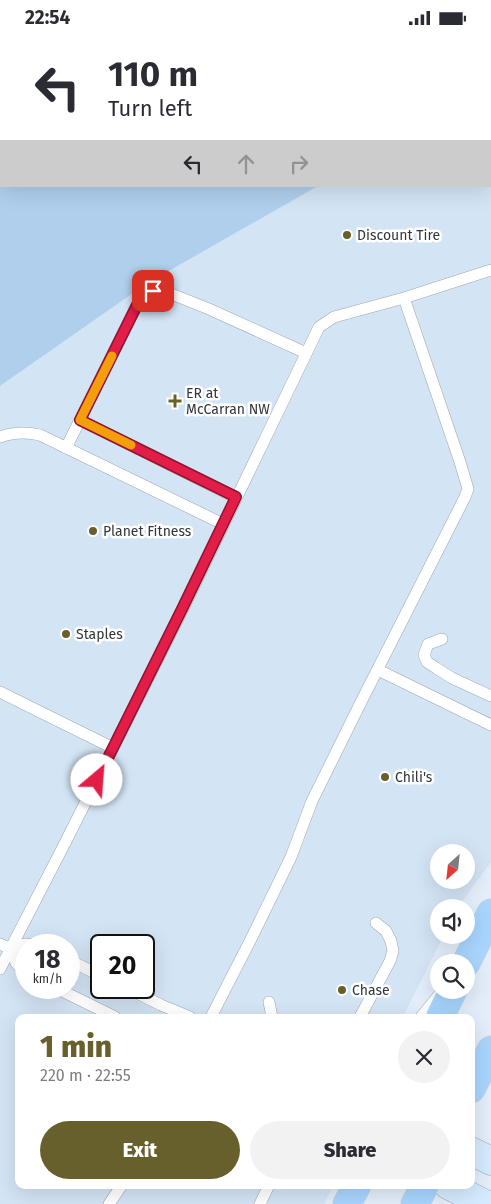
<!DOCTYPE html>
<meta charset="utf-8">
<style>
:root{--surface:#fff;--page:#f2f2f3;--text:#2b2b33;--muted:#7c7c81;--accent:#68602c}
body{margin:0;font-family:"Fira Sans",sans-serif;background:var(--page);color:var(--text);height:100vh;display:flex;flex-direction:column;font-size:19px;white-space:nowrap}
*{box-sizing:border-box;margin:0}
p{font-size:16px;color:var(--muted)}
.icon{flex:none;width:28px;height:28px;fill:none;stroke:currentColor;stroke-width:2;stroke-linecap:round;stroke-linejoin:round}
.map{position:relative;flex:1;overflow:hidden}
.drawer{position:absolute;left:15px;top:979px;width:460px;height:175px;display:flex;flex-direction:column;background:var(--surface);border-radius:10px;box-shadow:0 5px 20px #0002}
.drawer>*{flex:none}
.hud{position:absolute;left:0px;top:0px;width:491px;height:152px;box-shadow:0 5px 20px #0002;background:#fff;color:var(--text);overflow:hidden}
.needle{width:32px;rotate:207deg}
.fabs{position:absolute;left:430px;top:809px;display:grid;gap:10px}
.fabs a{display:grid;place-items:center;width:45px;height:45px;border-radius:50%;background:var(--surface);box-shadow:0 5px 20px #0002;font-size:25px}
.speed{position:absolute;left:15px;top:899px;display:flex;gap:10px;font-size:25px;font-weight:700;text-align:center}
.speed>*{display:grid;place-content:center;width:65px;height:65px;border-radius:50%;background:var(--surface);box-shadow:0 5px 20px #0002;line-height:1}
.speed small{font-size:12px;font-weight:400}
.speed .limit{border:2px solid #111;border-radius:8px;background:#fff;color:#111}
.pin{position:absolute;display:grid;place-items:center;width:42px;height:42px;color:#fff;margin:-21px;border-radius:10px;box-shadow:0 2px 8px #0006}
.me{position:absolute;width:55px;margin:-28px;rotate:27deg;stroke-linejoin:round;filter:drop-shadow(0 0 4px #0008)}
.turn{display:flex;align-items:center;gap:18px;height:105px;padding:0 25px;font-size:22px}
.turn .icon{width:65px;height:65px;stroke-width:2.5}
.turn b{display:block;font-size:35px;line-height:42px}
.lanes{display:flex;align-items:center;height:48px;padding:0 25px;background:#0003;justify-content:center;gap:25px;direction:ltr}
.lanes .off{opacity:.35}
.round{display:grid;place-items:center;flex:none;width:52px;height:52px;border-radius:26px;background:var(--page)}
.headline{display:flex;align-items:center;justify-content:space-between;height:85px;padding:0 25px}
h1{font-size:30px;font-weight:800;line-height:38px;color:var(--accent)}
.action{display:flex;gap:10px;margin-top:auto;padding:10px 25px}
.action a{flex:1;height:58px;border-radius:30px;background:var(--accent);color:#fff;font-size:20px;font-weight:800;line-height:58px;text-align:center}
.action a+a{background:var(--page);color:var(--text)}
.status{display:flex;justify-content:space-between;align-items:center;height:35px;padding:0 25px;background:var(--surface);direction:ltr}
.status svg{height:14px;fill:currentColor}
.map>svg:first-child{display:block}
.built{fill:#d3e4f5;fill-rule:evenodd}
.green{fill:#b0cfec}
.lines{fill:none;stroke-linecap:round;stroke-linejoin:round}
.lane-casing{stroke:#9ca7b1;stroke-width:12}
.secondary-casing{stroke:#9ca7b1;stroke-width:29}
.primary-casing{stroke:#cecfd0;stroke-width:29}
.lane{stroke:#fff;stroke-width:11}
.secondary{stroke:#d4eafe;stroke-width:28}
.primary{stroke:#a8d5fe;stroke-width:28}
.route-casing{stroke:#92132f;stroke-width:12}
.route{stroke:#e11d48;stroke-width:9}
.slow{stroke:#f59e0b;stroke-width:9}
.poi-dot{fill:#68602c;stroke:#fff;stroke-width:2}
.labels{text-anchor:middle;stroke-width:5;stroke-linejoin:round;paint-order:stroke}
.poi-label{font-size:14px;fill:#32363b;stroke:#fff;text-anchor:start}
</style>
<div class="status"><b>22:54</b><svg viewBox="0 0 49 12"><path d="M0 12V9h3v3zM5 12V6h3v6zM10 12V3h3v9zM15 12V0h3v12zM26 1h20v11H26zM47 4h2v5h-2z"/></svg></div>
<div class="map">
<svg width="491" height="1169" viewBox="0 0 491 1169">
<rect width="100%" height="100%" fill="#e3eefa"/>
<path class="built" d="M490 109H491V827L458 872H439V900H444L403 982H19V1150H334L324 1169H0V351L146 249 318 151H490ZM439 818H466V845H439ZM26 910H69V952H26ZM101 910H144V952H101Z"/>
<path class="green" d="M13 0H491V109H490V1H12Z
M1 87V151H318L146 249 0 351V88Z"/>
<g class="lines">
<g class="lane-casing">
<path id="lane" d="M80 385 236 463
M0 402C14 397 26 397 40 400L223 489
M66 413 139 266 153 256 169 258 209 274 306 318
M442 604 428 609 424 620 427 627 436 633 452 643 491 661
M378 635 491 690
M0 657 113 713
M0 909 11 914 16 928 26 939
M11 914 25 909 36 910
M69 925 101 941
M0 934 65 808 183 574 319 292 334 282 404 263
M54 952 115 982
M125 952 161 970 190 982
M269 967 272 982
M211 982 252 902 291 822 312 766 362 665 465 462 468 454 460 427 404 263 491 235
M360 982 390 926 393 916 391 906 386 896 376 888
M421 982 439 960
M109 1169 122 1150
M260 1169 269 1150"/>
</g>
<g class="secondary-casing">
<path id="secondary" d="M471 1116 491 1126
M448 1150 485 1169"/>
</g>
<g class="primary-casing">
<path id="primary" d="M466 928 491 878
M440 982 453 955
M471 1054 491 1015
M347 1169 357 1150
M415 1169 425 1150"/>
</g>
<use href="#lane" class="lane"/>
<use href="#secondary" class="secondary"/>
<use href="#primary" class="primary"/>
</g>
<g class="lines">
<g class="route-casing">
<path id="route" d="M97 745 182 574 236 462 80 385 139 266 153 256"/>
</g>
<use href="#route" class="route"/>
<path class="slow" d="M112 321 80 385 131 410"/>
</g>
<g class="poi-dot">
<circle cx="347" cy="200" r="5"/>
<path d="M172.5 358.5h5v5h5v5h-5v5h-5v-5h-5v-5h5z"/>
<circle cx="93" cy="496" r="5"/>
<circle cx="66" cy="599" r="5"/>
<circle cx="385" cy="742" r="5"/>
<circle cx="342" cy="955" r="5"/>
</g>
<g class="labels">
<g class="poi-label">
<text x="357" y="205">Discount Tire</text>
<text x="186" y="363">ER at<tspan x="186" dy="16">McCarran NW</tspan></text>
<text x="103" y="501">Planet Fitness</text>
<text x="76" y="604">Staples</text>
<text x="395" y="747">Chili's</text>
<text x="352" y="960">Chase</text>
</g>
</g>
</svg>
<div class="fabs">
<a><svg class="needle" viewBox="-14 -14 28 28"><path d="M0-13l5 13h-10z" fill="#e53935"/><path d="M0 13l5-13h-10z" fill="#7c7c81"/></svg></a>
<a><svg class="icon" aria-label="sound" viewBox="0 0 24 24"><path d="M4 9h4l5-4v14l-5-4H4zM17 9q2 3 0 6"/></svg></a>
<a><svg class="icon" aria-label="search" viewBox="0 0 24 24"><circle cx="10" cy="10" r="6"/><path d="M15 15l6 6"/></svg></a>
</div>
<div class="speed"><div>18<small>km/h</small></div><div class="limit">20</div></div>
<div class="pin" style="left:153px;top:256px;background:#d93025"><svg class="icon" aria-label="arrive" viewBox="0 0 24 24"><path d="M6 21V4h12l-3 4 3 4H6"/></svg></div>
<svg class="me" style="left:97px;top:745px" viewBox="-20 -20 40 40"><circle r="19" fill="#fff"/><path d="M0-13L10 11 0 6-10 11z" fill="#e11d48"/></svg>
<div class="hud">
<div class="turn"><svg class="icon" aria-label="left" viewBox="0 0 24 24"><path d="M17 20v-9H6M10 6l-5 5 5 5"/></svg><div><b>110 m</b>Turn left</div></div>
<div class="lanes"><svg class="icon" aria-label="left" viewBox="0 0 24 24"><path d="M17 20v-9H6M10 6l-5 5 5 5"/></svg><svg class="icon off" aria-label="ahead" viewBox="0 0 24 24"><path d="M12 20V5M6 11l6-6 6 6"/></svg><svg class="icon off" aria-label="right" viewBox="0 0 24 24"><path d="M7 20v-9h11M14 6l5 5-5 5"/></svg></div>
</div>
<section class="drawer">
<div class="headline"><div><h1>1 min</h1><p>220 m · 22:55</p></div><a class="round"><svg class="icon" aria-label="close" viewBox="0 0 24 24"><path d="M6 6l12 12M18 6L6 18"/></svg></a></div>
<div class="action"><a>Exit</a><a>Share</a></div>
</section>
</div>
